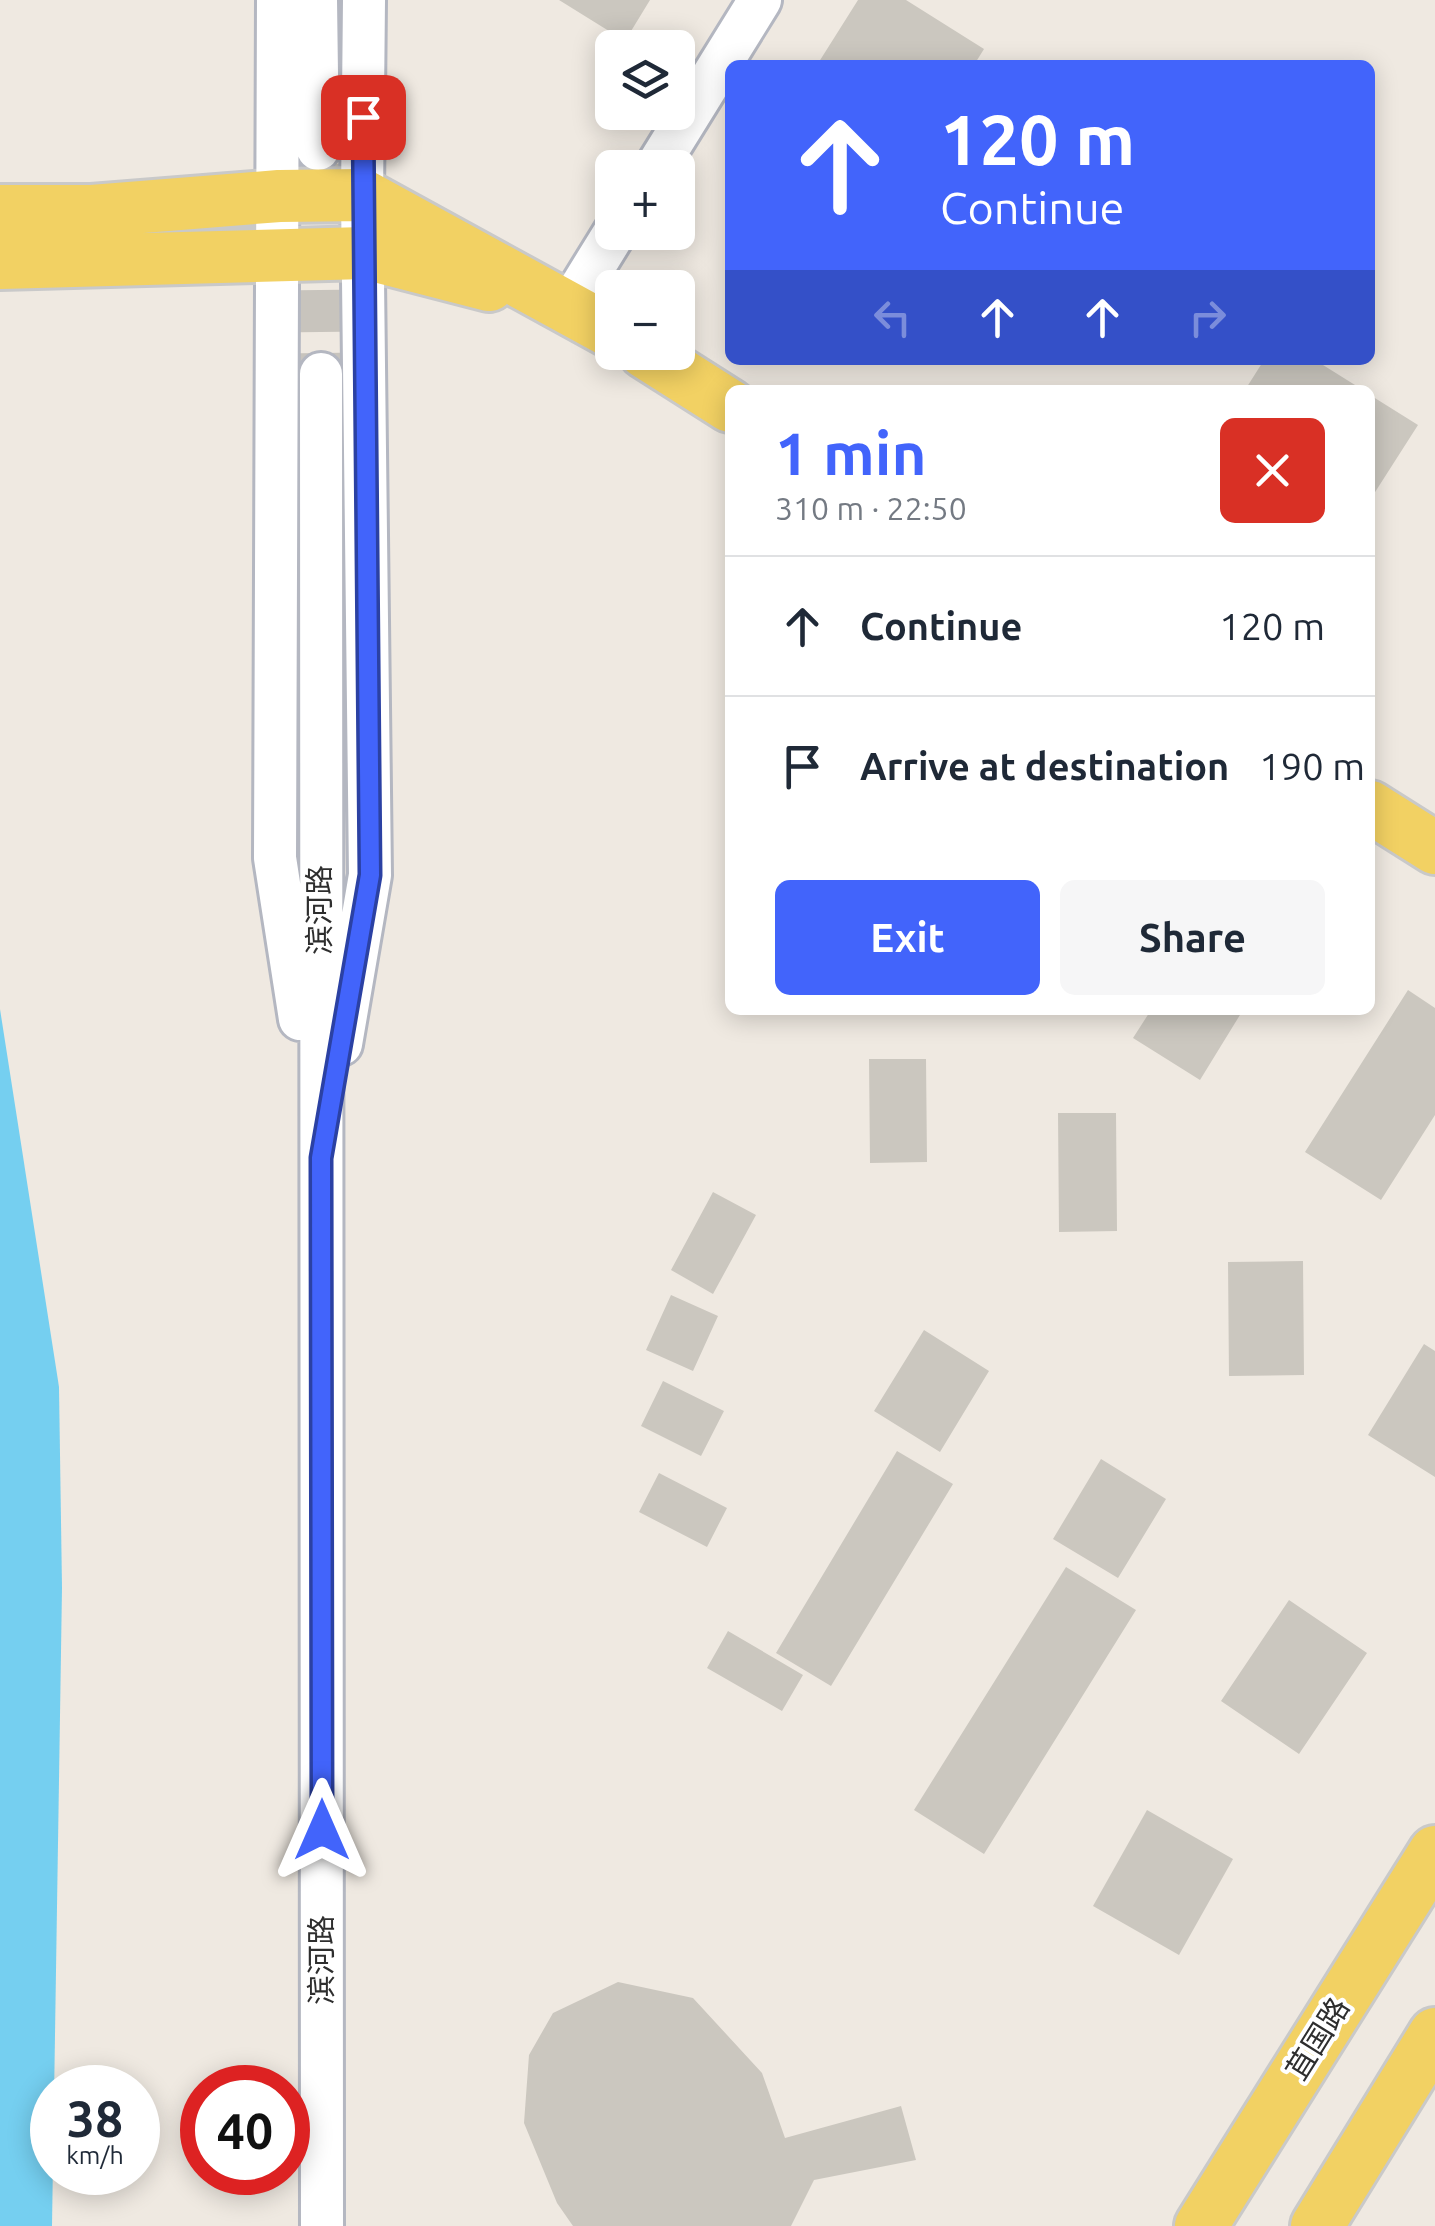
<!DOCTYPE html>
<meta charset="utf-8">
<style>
:root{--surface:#fff;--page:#f6f6f7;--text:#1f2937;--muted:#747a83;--line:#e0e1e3;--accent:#4264fb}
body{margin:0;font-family:Ubuntu,"Noto Sans SC",sans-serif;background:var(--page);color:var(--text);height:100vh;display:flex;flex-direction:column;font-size:38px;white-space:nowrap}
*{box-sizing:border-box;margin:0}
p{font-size:32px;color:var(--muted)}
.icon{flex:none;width:55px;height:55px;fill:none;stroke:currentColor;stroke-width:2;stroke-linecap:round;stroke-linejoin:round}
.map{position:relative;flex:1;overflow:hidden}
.side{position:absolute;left:725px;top:385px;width:650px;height:630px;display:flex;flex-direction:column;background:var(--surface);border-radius:15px;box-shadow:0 5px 25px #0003}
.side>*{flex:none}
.guide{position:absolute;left:725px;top:60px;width:650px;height:305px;border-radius:15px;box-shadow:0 5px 25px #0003;background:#4264fb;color:#fff;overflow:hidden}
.controls{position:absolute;left:595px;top:30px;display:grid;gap:20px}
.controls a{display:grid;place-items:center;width:100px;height:100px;border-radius:15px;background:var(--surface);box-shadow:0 5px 25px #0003;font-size:50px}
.speed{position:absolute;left:30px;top:2065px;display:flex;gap:20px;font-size:50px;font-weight:700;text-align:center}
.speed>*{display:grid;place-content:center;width:130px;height:130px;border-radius:50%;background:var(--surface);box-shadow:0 5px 25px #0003;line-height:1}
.speed small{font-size:25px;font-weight:400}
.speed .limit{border:15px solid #d22;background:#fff;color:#111}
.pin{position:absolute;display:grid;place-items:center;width:85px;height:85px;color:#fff;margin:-42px;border-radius:20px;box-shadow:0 5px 15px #0006}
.me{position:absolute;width:110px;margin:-55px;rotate:0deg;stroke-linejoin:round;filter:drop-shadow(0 0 8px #0008)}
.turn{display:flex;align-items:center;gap:35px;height:210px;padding:0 50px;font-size:45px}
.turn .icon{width:130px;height:130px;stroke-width:2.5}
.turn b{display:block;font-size:70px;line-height:85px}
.lanes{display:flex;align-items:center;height:95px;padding:0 50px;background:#0003;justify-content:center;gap:50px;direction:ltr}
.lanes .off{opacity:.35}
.round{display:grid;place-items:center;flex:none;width:105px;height:105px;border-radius:15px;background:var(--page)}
.head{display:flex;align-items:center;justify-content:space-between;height:170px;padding:0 50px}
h1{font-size:60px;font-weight:600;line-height:75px;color:var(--accent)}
.cta{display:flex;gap:20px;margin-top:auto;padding:20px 50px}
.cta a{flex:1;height:115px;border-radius:15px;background:var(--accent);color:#fff;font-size:40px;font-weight:600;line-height:115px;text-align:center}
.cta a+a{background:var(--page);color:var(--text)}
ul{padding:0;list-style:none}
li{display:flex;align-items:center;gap:30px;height:140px;padding:0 50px;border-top:2px solid var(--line)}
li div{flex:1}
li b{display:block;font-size:38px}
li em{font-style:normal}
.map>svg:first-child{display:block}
.water{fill:#75cff0}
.building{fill:#cbc7bf}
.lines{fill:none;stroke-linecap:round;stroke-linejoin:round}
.minor-tunnel{stroke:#c8c4bd;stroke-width:42;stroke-dasharray:42 21;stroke-linecap:butt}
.minor-casing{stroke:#b4b7c1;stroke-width:48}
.major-casing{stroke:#c9c9c9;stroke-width:58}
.minor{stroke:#fff;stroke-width:42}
.major{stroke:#f2d163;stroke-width:52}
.route-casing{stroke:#2b41a3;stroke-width:25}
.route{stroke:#4264fb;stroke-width:18}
.labels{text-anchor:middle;stroke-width:8;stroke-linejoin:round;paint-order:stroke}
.street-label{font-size:30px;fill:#2e2e2e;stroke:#fff}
</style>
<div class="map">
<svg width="1435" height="2226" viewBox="0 0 1435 2226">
<rect width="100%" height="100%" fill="#efe9e1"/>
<path class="water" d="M0 1009 59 1387 62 1588 52 2226H0Z"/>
<path class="building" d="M559 0H650L625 41Z
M858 0H906L984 49 974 65H817Z
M1264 360H1315L1363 390H1245Z
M1370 395 1418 425 1370 500Z
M1408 990 1435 1008V1115L1381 1200 1305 1152Z
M1151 1010H1243L1200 1080 1133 1038Z
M869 1059H926L927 1162 870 1163Z
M1058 1113H1116L1117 1231 1059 1232Z
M713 1192 756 1215 713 1294 671 1270Z
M1303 1261 1304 1375 1229 1376 1228 1262Z
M671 1295 718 1316 693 1371 646 1350Z
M924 1330 989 1371 940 1452 874 1411Z
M1424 1344 1435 1351V1477L1368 1435Z
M663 1381 724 1411 701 1456 641 1426Z
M897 1451 953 1484 831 1686 776 1653Z
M1101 1459 1166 1499 1118 1578 1053 1539Z
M659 1473 727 1508 707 1547 639 1512Z
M1066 1567 1136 1610 984 1854 914 1810Z
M1289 1600 1367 1653 1299 1754 1221 1701Z
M728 1631 803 1675 782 1711 707 1668Z
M1147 1810 1233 1859 1179 1955 1093 1906Z
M618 1982 693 1998 762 2073 785 2138 901 2106 916 2160 814 2180 791 2226H573L557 2203 524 2123 529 2055 553 2013Z"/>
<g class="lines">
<path class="minor-tunnel" d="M318 164 321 374"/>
<g class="minor-casing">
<path id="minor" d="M278 0 275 858 300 1019
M316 0 318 149
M656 168 760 0
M570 305 615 232
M321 374 322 2226
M341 1044 370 875 362 195 364 0"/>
</g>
<g class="major-casing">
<path id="major" d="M0 211H92L279 196 362 195 612 332
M0 263 365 253 489 285
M645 352 730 406
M1370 807 1435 848
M1201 2226 1435 1852
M1317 2226 1435 2034"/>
</g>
<use href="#minor" class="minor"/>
<use href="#major" class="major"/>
</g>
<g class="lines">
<g class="route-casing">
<path id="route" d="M322 1830 321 1158 370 875 363 117"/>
</g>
<use href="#route" class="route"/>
</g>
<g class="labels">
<g class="street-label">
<text transform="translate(320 910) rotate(-90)" y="10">滨河路</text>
<text transform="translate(322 1960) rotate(-90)" y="10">滨河路</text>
<text transform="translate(1318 2039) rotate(-58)" y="10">苴国路</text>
</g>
</g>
</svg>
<div class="controls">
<a><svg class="icon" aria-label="layers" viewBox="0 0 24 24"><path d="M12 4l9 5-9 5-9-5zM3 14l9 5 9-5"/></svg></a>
<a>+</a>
<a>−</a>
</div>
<div class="speed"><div>38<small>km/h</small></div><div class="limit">40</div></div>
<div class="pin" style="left:363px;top:117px;background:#d93025"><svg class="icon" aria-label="arrive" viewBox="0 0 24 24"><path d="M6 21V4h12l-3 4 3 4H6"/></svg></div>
<svg class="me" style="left:322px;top:1830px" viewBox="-20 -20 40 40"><path d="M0-17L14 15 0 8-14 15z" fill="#4264fb" stroke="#fff" stroke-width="4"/></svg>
<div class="guide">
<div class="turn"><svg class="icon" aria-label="ahead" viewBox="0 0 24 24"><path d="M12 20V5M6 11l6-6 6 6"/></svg><div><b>120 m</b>Continue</div></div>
<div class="lanes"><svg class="icon off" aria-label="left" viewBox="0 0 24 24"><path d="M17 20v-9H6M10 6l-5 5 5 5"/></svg><svg class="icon" aria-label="ahead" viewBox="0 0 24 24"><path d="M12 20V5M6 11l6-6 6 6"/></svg><svg class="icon" aria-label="ahead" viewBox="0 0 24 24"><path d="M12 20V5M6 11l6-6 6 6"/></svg><svg class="icon off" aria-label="right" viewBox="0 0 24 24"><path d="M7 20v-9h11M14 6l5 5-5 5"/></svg></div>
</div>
<section class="side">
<div class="head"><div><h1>1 min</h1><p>310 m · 22:50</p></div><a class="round" style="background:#d93025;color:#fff"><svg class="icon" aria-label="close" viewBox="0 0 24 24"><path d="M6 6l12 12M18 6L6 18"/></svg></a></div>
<ul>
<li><svg class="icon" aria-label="ahead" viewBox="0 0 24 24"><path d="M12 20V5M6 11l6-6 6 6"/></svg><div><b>Continue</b></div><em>120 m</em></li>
<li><svg class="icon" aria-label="arrive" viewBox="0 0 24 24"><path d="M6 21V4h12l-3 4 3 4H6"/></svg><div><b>Arrive at destination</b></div><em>190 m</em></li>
</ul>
<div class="cta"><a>Exit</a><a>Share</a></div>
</section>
</div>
